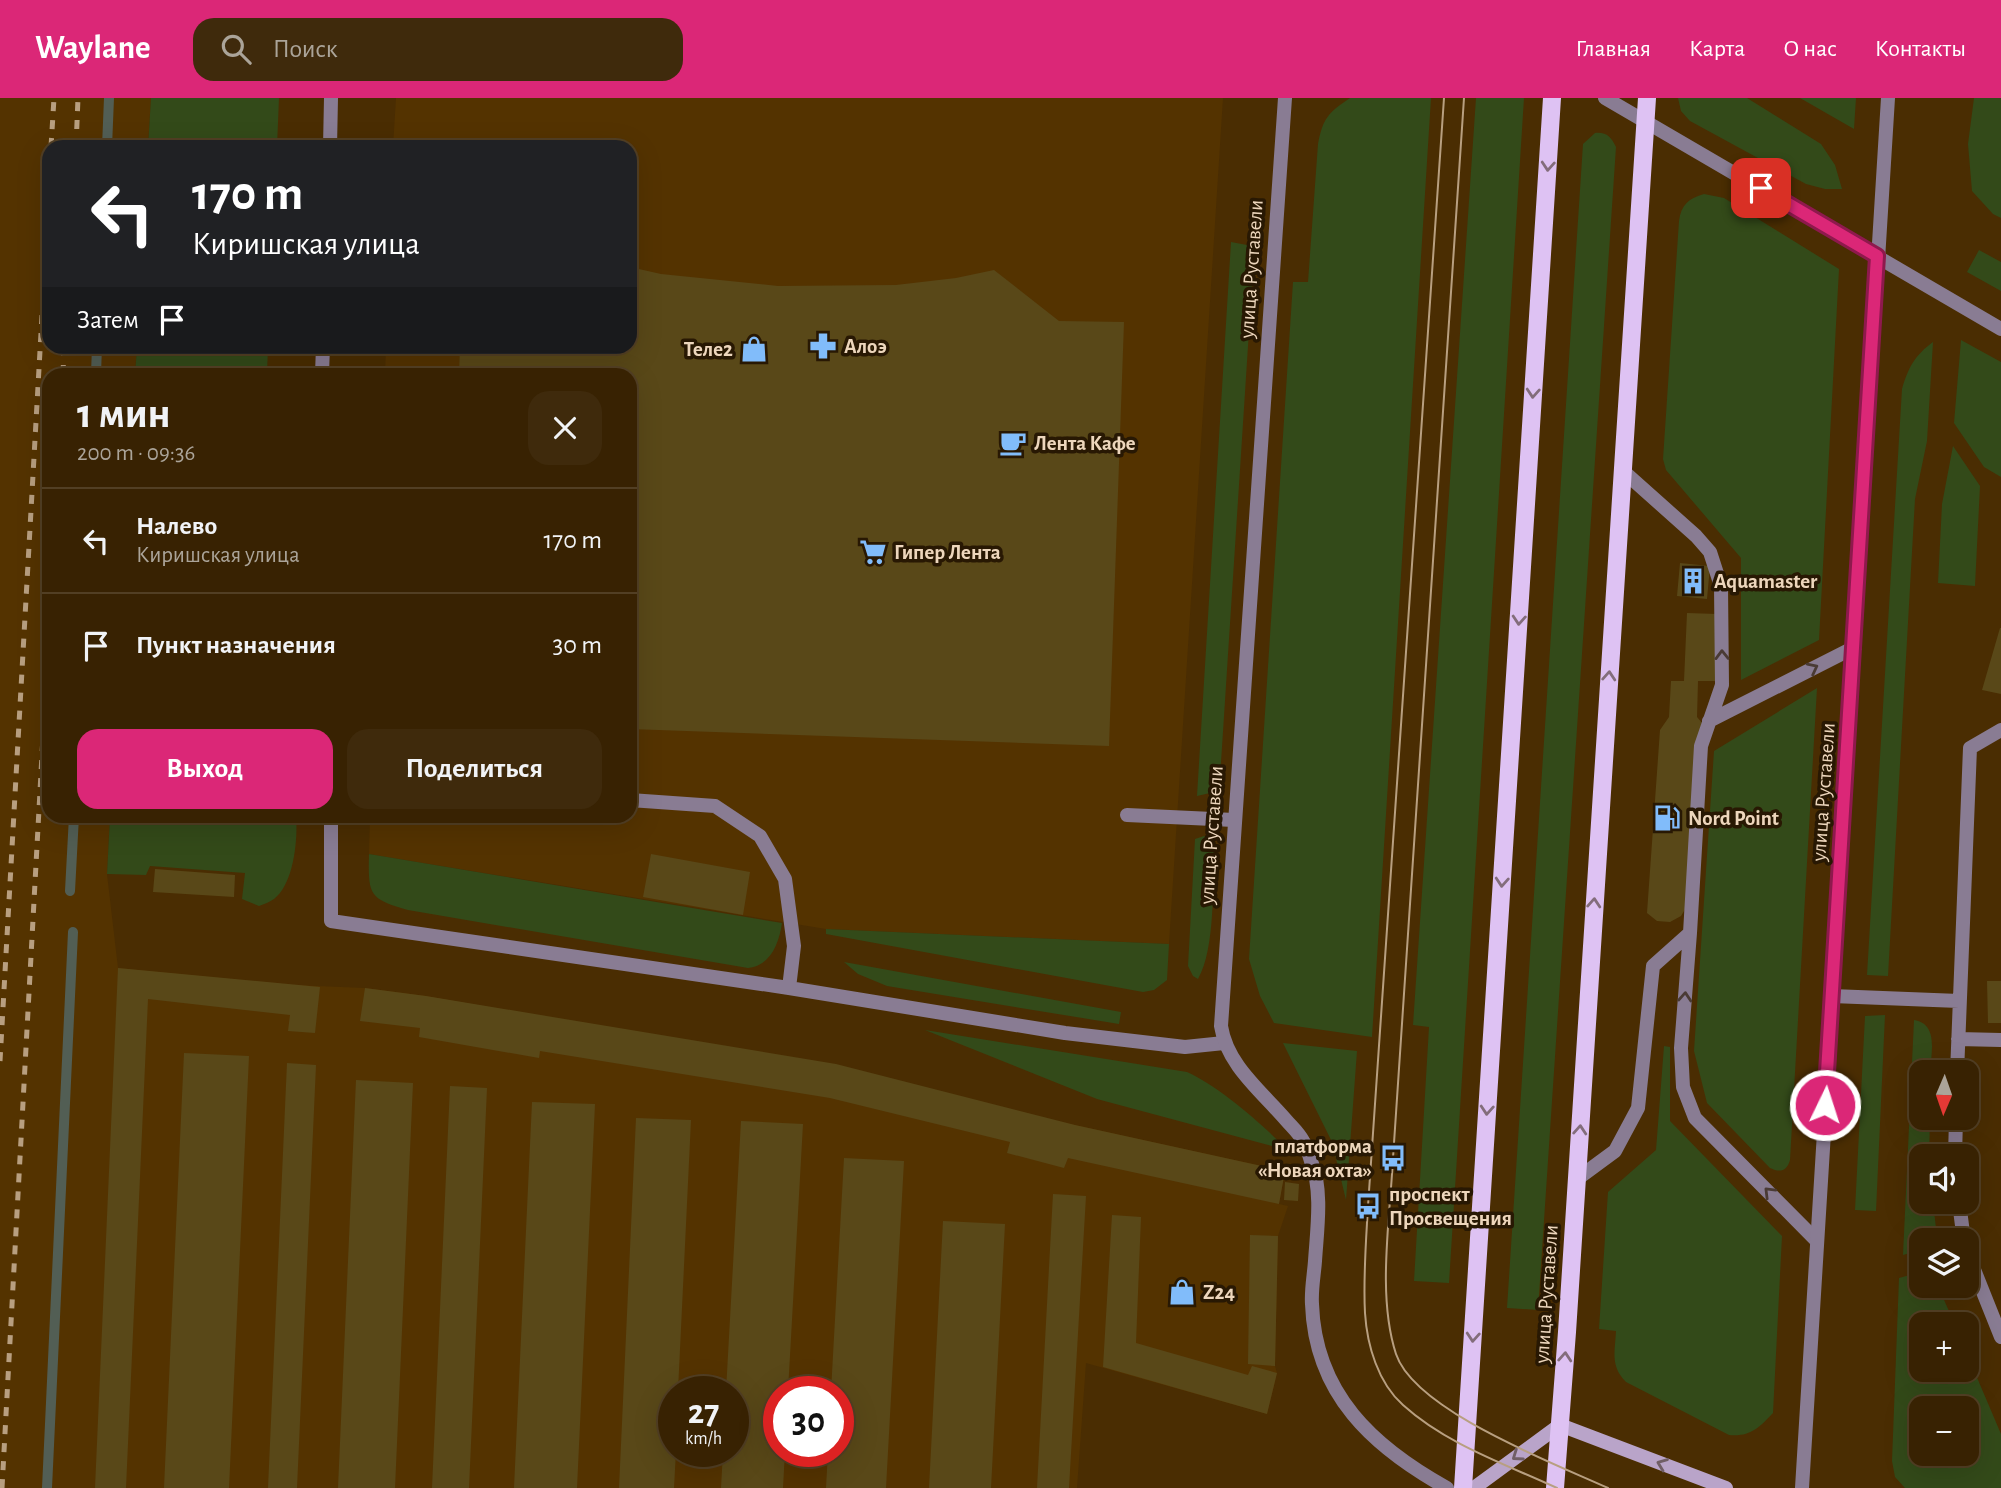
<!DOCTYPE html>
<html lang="ru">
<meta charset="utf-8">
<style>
:root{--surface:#382202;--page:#3f2a0c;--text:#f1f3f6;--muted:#aba499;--line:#523f24;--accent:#db2777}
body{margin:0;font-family:"Alegreya Sans",sans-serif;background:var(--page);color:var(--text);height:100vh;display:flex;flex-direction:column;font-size:26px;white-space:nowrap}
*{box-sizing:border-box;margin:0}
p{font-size:23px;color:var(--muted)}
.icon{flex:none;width:38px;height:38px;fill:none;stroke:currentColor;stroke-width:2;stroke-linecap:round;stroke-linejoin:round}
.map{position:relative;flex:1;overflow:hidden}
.side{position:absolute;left:42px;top:270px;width:595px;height:455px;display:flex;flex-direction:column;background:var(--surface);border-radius:21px;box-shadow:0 7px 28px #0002,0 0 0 2px var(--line)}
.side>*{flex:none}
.hud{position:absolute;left:42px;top:42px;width:595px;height:214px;border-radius:21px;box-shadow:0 7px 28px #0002,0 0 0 2px var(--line);background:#202124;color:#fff;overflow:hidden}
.needle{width:46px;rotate:182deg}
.controls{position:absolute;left:1909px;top:962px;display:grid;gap:14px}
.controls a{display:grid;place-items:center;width:70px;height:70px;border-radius:14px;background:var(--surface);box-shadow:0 7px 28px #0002,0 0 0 2px var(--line);font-size:35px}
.speed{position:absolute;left:658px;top:1278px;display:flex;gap:14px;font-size:35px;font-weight:700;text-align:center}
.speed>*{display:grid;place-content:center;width:91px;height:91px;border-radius:50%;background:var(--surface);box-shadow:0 7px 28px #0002,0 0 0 2px var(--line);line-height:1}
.speed small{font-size:18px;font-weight:400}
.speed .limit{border:10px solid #d22;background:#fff;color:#111}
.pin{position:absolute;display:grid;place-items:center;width:60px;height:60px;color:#fff;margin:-30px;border-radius:14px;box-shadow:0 4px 10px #0006}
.me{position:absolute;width:77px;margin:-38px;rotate:4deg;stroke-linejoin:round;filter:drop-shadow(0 0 5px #0008)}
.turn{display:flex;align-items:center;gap:24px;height:147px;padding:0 35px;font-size:32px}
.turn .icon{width:91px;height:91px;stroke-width:2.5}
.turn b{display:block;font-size:49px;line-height:60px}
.then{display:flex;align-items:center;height:66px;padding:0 35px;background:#0003;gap:14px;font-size:26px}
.round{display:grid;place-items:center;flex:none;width:74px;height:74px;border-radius:21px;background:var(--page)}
.summary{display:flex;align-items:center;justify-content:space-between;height:119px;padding:0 35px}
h1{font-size:42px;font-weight:700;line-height:52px}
.primary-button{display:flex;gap:14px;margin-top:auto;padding:14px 35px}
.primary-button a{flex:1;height:80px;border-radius:21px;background:var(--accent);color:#fff;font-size:28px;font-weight:700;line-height:80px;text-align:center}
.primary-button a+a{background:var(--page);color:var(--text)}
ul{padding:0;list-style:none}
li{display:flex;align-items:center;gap:21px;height:105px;padding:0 35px;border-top:2px solid var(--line)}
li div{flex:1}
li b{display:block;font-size:26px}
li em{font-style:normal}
header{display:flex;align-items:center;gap:42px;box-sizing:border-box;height:98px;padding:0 35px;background:var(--accent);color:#fff}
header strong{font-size:33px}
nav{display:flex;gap:38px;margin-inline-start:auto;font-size:24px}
.search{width:490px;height:63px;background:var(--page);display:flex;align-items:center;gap:18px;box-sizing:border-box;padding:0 24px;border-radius:21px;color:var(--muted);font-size:26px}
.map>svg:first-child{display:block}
.built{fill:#543300;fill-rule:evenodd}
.green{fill:#334a19;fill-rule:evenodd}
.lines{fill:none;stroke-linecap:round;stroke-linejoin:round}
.stream{stroke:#525e54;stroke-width:10}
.building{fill:#594818}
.service{stroke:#897c93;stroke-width:14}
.minor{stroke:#897c93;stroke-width:14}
.secondary{stroke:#b9a4c9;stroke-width:14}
.primary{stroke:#dec2f3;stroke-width:18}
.tram{stroke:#b89f80;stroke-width:2}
.rail{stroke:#b89f80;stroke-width:5;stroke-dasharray:9 9;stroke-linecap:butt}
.oneway{stroke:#836d7b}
.oneway2{stroke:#4a3b35}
.oneway3{stroke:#705e66}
.route-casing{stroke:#8e194d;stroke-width:18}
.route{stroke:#db2777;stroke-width:12}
.labels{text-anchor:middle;stroke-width:7;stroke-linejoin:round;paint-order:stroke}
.street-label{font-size:21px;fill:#edd6bc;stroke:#281803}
.poi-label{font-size:21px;font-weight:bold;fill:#edd6bc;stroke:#281803;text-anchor:start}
</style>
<header>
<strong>Waylane</strong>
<div class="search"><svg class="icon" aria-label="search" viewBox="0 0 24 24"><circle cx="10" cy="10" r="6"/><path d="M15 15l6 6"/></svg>Поиск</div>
<nav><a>Главная</a><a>Карта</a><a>О нас</a><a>Контакты</a></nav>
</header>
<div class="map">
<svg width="2001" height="1390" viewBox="0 0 2001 1390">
<rect width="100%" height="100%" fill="#4a2d02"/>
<path class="built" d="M0 0H151L148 49H49V248L137 249 135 276H49V718H110L107 776 118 870 293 887 365 890 426 898 546 919 1075 1027 1285 1073 1279 1106 1288 1108 1278 1138 1275 1268 1277 1275 1267 1316 1086 1265 1077 1390H0ZM674 1293H733V1353H674ZM779 1293H838V1353H779Z
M396 0H1223L1169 846 826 831 369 756 370 718H630V276H385L386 249 630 248V49H393Z"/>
<path class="green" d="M151 0H279L277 49H148Z
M1350 0H1431L1372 939 1274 925 1260 898 1249 861 1293 184H1308L1318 46C1323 20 1328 15 1350 0Z
M1476 0H1524L1449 1185 1414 1183 1429 929 1413 927Z
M1678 0H1747L1821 46 1835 67 1842 91H1825L1806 86 1690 23 1681 13Z
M1800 0H1856L1854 31Z
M1974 0H2001V120L1993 116 1972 93 1968 46Z
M1595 35C1607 34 1611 39 1616 49L1538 1212 1507 1210 1583 46Z
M1704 96 1724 100 1839 171 1819 542 1741 582V460L1666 372 1663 361 1679 123C1681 107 1689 100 1704 96Z
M1231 144 1247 147 1253 157V171L1220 680 1210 695 1197 698Z
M1979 152 2001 164V193L1967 174Z
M1961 242 2001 264V379L1984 369 1954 325Z
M1933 244 1927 343 1915 401 1888 878 1867 877 1902 291C1908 270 1915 257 1933 244Z
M137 249H268L267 276H135Z
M1953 348 1980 388 1975 488 1938 485 1942 406Z
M1817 590 1790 1062C1787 1073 1780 1075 1770 1070L1707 1005 1694 953 1714 653Z
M110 718H296C298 741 294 786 274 801 270 804 264 806 259 808L242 801 245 775 150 768 146 777 107 776Z
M1204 738 1212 743 1215 748C1212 785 1216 850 1198 881L1193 878 1188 868 1195 741Z
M369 756 782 825C779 846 770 868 748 870L408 812C369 801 368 797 369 756Z
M826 831 1169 846 1167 882 1154 892 1143 894 826 836Z
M844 864 1121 914 1119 926 887 888 858 876Z
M1885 917 1876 1113 1855 1112 1865 918Z
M1914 922C1939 926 1931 955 1930 975H1922V1020H1930L1929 1059H1922V1104H1933L1937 1139 1933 1143H1922L1921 1152 1903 1157Z
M925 932 1187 974C1218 988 1263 1026 1287 1052L1097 1001Z
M1283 945 1357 953 1346 1102 1332 1044Z
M1664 948 1670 949V1023L1782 1138 1773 1315C1759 1330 1750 1339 1729 1337L1626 1284C1610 1268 1615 1254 1616 1233L1599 1231 1608 1094 1656 1052Z
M1921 1174 1922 1188H1938L1955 1227H1922V1272H1967V1256L2001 1336V1390H1905L1895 1379 1892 1363 1899 1180ZM1922 1311H1967V1356H1922Z"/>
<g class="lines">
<path class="stream" d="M107 49 109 0
M96 276 97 248
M70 793 74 718
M47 1390 73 834"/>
</g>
<path class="building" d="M630 169 661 176 778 188 896 187 956 180 994 172 1059 223 1124 224 1109 648 630 631V276H459L460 248H630Z
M1680 465 1710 468 1707 501 1677 498Z
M1687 515 1717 516 1715 583H1698L1697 619 1708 632 1698 790 1681 818 1670 824 1657 823 1647 815 1660 632 1669 619 1671 583H1684Z
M2000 530H2001V596L1982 592Z
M651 756 750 774 743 817 643 799Z
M155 771 235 777 234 799 153 794Z
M118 870 320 889 315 935 288 933 290 917 148 901 126 1390H95Z
M1987 883H2001V925H1988Z
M365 890 426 898 836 966 1075 1027 1285 1073 1279 1106 1068 1060 1064 1070 1007 1055 1010 1044 830 1000 540 953 539 960 419 939 420 930 360 923Z
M184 955 249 958 229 1390H164Z
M287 965 316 967 297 1390H268Z
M356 982 413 985 395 1390H338Z
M450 988 487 990 469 1390H432Z
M532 1004 595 1006 577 1390H514Z
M636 1020 691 1022 678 1293H674V1353H676L674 1390H619Z
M741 1023 803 1026 788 1293H779V1353H785L783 1390H721L723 1353H733V1293H726Z
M844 1060 904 1063 886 1390H826L828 1353H838V1293H831Z
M1285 1084 1299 1086 1298 1103 1284 1102Z
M1053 1096 1086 1098 1069 1390H1037Z
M1112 1117 1141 1119 1136 1245 1248 1277 1252 1268 1277 1275 1267 1316 1103 1269Z
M943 1123 1005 1126 991 1390H929Z
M1250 1137 1278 1138 1275 1268 1248 1266Z"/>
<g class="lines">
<path class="service" d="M330 49 331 0
M322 276 323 248
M1709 623 1855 549
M630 702 715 708 760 738 785 781 794 848 789 890
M1127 717 1234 722
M331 718V823L789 890 1065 935 1185 949 1224 945
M1690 835 1681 950 1683 989 1695 1020 1817 1143
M1832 898 1959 903
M1958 941 2001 942
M1957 975 1970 650 2001 632
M1955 1059 1956 1020
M1577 1081 1615 1053 1638 1010 1653 868 1690 835 1701 648 1722 587 1721 488 1710 454 1696 438 1622 372
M1959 1104 1964 1143
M1967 1154 2001 1239"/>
<path class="minor" d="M1285 0 1221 928C1227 967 1261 993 1286 1022 1292 1029 1299 1035 1303 1043 1307 1049 1309 1056 1311 1063 1323 1092 1317 1132 1315 1163 1314 1177 1311 1192 1312 1206 1315 1296 1373 1349 1447 1390
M1605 0 2001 231
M1802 1390 1888 0"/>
<path class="secondary" d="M1474 1390 1560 1327 1726 1390"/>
<path class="primary" d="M1463 1390 1552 0
M1555 1390 1567 1234 1647 0"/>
<path class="tram" d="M1444 0 1368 1108C1366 1144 1363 1180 1365 1215 1367 1247 1378 1285 1403 1307 1446 1346 1505 1366 1557 1390
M1464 0 1393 1060C1390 1121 1377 1198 1396 1256 1415 1313 1556 1366 1608 1390"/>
<path class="rail" d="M51 49 54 0
M76 49 78 0
M63 276 64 248
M0 963 49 93
M2 1390 49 528"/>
</g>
<defs><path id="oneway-chevron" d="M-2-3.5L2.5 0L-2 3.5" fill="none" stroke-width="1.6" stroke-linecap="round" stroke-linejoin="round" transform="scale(1.75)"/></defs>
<g class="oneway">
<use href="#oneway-chevron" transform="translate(1548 68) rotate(94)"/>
<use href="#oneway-chevron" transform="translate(1533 295) rotate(94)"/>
<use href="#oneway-chevron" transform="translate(1519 522) rotate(94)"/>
<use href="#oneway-chevron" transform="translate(1609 578) rotate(-86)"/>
<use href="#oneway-chevron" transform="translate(1502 784) rotate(94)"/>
<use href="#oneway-chevron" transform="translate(1594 805) rotate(-86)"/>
<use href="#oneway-chevron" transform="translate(1487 1012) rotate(94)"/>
<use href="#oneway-chevron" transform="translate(1580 1032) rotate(-86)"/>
<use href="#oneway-chevron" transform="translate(1473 1239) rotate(94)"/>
<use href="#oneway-chevron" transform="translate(1565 1259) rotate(-86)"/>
</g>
<g class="oneway2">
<use href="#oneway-chevron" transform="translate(1722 557) rotate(-91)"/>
<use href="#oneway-chevron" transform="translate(1813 570) rotate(-27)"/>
<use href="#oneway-chevron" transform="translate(1685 899) rotate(-86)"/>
<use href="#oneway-chevron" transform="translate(1769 1094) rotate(-135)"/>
</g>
<g class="oneway3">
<use href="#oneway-chevron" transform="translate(1517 1358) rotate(145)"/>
<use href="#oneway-chevron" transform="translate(1662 1366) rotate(-159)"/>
</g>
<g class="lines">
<g class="route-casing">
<path id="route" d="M1761 90 1877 158 1825 1007"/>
</g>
<use href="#route" class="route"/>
</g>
<defs>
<g id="pharmacy-bare" transform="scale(2.1)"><path d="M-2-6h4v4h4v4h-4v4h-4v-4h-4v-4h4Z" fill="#81bcfa" stroke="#281803" stroke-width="2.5" paint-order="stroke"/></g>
<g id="shop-bare" transform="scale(2.1)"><path d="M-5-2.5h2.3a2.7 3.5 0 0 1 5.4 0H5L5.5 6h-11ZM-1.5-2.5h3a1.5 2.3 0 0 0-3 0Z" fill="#81bcfa" stroke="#281803" stroke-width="2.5" paint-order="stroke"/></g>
<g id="cafe-bare" transform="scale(2.1)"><path d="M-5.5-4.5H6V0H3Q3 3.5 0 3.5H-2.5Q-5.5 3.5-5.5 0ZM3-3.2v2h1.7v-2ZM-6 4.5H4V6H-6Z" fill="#81bcfa" stroke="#281803" stroke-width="2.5" paint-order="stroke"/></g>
<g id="supermarket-bare" transform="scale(2.1)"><path d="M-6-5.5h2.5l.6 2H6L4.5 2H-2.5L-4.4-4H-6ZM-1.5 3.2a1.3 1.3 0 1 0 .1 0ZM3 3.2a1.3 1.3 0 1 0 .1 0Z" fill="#81bcfa" stroke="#281803" stroke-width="2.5" paint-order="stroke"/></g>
<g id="building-bare" transform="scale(2.1)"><path d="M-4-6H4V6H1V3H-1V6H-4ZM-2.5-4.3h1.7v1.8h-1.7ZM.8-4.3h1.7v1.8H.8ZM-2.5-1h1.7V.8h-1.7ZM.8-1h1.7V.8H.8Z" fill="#81bcfa" stroke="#281803" stroke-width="2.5" paint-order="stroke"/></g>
<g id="fuel-bare" transform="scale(2.1)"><path d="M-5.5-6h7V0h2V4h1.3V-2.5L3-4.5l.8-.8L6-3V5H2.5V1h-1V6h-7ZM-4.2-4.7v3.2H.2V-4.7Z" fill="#81bcfa" stroke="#281803" stroke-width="2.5" paint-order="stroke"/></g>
<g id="bus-bare" transform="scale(2.1)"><path d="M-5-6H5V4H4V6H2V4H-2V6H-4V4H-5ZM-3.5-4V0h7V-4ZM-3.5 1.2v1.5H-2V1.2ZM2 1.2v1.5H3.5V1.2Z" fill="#81bcfa" stroke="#281803" stroke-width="2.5" paint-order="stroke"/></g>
</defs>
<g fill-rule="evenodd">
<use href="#pharmacy-bare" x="823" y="248"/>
<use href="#shop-bare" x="754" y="251"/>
<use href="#cafe-bare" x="1013" y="345"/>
<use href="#supermarket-bare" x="873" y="454"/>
<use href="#building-bare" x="1693" y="483"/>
<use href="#fuel-bare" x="1667" y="720"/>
<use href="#bus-bare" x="1393" y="1060"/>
<use href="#bus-bare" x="1368" y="1108"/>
<use href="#shop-bare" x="1182" y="1194"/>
</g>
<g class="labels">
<g class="street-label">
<text transform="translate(1251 171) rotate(-86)" y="7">улица Руставели</text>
<text transform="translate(1823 694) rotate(-86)" y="7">улица Руставели</text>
<text transform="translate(1211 737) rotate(-86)" y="7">улица Руставели</text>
<text transform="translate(1546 1196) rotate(-86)" y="7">улица Руставели</text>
</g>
<g class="poi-label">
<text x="844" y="255">Алоэ</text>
<text x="733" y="258" text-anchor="end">Теле2</text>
<text x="1034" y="352">Лента Кафе</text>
<text x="894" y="461">Гипер Лента</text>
<text x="1714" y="490">Aquamaster</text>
<text x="1688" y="727">Nord Point</text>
<text x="1372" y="1055" text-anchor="end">платформа<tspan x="1372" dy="24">«Новая охта»</tspan></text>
<text x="1389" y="1103">проспект<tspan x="1389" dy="24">Просвещения</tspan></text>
<text x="1203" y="1201">Z24</text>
</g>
</g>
</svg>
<div class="controls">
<a><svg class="needle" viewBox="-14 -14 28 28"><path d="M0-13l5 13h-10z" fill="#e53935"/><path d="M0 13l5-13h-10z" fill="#aba499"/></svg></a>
<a><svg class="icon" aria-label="sound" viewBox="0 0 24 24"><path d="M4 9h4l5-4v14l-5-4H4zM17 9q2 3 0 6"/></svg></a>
<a><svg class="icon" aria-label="layers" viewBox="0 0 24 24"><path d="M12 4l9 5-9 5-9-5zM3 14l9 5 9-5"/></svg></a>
<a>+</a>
<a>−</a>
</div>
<div class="speed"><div>27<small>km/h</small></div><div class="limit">30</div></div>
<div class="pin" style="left:1761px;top:90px;background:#d93025"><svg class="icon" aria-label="arrive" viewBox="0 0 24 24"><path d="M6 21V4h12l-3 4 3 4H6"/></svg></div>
<svg class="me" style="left:1825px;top:1007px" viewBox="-20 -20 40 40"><circle r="17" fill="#db2777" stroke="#fff" stroke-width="3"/><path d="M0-11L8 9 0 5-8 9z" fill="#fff"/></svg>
<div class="hud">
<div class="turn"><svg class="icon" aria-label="left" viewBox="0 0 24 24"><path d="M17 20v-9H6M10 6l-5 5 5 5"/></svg><div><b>170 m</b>Киришская улица</div></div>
<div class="then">Затем<svg class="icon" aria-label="arrive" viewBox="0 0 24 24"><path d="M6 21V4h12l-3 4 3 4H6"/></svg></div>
</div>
<section class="side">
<div class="summary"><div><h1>1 мин</h1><p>200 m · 09:36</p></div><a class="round"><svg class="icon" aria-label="close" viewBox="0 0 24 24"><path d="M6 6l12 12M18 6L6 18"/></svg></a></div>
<ul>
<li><svg class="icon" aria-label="left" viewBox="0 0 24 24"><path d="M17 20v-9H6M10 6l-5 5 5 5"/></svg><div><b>Налево</b><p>Киришская улица</p></div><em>170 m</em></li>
<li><svg class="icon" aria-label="arrive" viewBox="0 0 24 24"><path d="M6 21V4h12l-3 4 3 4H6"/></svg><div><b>Пункт назначения</b></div><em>30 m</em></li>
</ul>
<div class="primary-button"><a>Выход</a><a>Поделиться</a></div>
</section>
</div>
